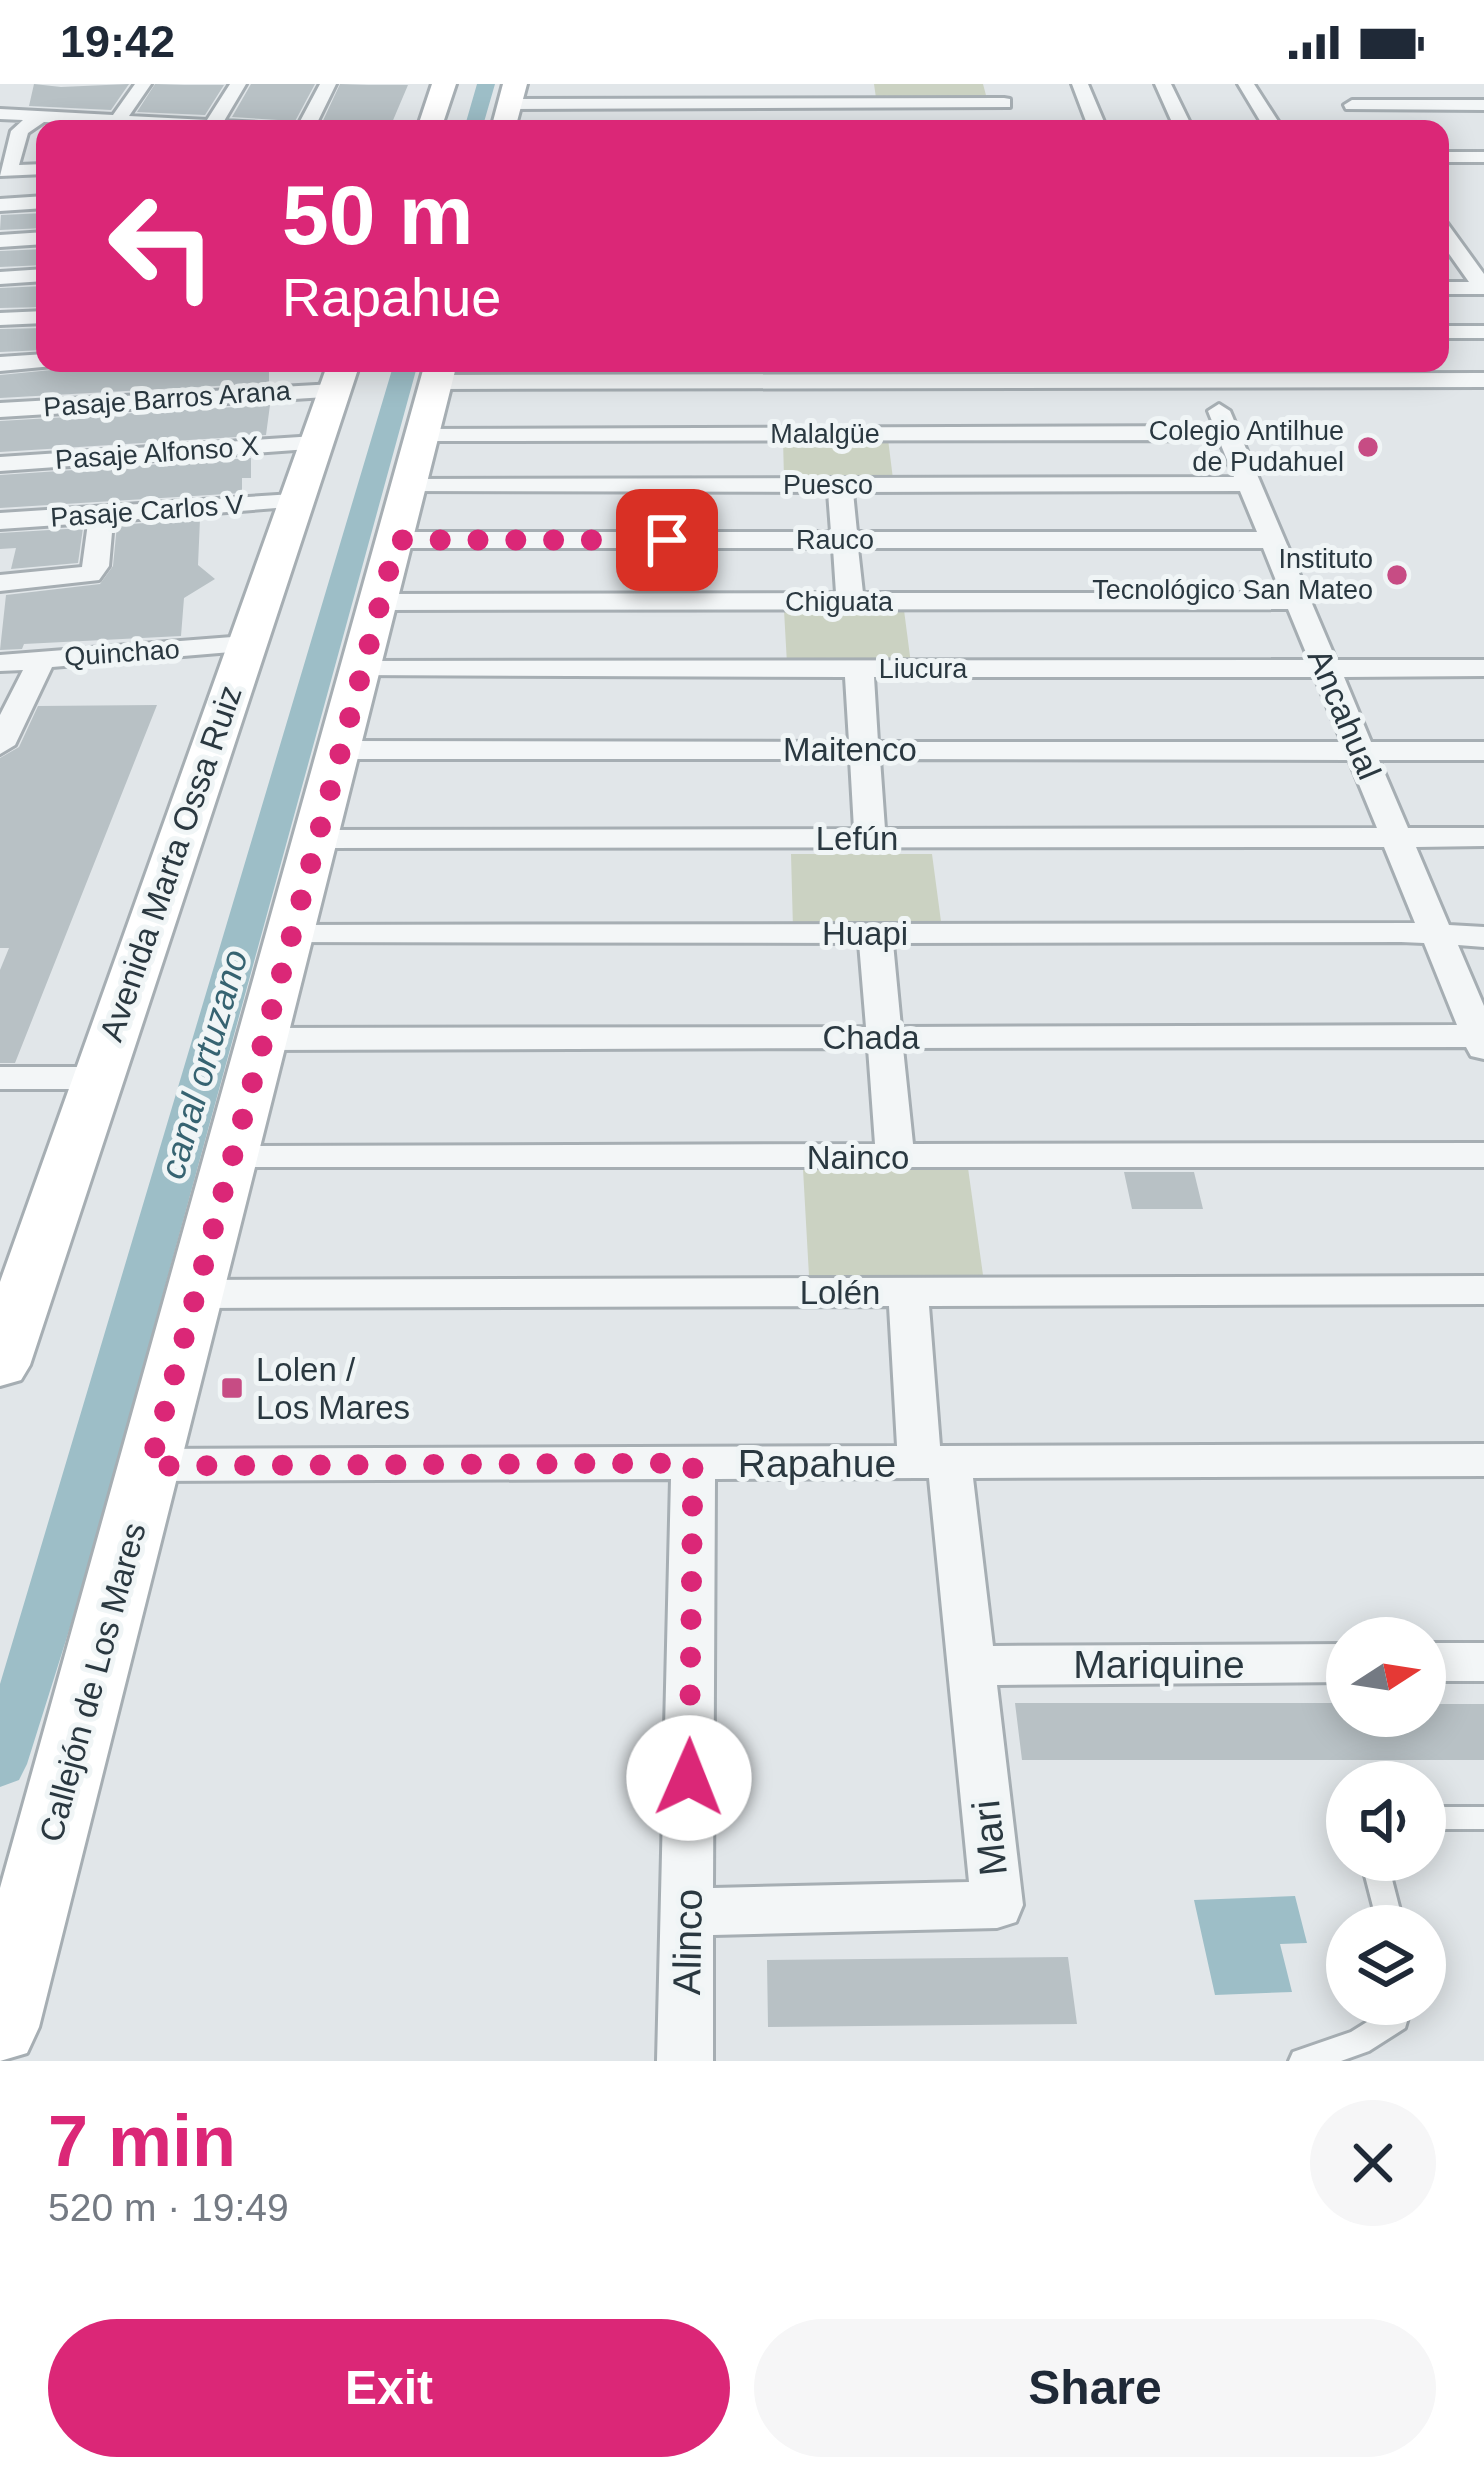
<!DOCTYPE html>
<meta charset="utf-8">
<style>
:root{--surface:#fff;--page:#f6f6f7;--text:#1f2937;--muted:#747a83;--accent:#db2777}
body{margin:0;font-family:Helvetica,sans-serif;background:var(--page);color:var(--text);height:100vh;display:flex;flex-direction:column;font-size:45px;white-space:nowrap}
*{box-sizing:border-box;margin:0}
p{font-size:39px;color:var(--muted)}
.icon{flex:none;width:66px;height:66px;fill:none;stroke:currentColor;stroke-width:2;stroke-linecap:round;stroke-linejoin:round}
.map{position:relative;height:1977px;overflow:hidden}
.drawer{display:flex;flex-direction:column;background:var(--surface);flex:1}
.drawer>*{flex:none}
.banner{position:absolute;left:36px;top:36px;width:1413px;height:252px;border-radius:24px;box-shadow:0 6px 30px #0003;background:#db2777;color:#fff;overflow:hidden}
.needle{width:78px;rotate:78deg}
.fabs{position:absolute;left:1326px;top:1533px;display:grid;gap:24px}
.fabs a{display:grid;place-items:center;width:120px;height:120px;border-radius:50%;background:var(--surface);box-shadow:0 6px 30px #0003;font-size:60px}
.pin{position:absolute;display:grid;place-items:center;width:102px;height:102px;color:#fff;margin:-51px;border-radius:24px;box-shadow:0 6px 18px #0006}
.me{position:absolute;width:132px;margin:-66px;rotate:1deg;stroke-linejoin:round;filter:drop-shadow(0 0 9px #0008)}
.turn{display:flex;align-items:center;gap:42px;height:252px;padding:0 48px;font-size:54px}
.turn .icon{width:156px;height:156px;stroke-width:2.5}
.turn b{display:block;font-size:84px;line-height:102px}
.round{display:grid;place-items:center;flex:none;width:126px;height:126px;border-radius:63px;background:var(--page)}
.summary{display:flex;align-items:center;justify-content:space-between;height:204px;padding:0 48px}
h1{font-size:72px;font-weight:700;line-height:90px;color:var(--accent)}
.cta{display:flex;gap:24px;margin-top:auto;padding:24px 48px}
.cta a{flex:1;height:138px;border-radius:72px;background:var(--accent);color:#fff;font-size:48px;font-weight:700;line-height:138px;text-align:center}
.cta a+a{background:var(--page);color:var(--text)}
.status{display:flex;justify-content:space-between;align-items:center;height:84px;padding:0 60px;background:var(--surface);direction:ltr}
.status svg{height:33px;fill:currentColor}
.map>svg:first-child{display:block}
.green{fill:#cbd2c2}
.water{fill:#9dbec7}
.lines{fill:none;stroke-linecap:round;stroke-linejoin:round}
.canal{fill:#9dbec7;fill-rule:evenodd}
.building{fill:#b8c1c5}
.lane-casing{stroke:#a6aeb3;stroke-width:6}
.street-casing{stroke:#a6aeb3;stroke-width:6}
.secondary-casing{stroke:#a6aeb3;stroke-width:6}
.lane{fill:#f3f6f7;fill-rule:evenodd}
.street{fill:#f3f6f7;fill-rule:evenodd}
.secondary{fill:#fff;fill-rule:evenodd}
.route{stroke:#db2777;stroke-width:21;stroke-dasharray:0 37.8}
.poi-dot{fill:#c74c84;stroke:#f0f5f6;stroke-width:4.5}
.labels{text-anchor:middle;stroke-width:10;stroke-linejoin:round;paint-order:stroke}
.far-street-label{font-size:27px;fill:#2a3840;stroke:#f0f5f6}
.far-poi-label{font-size:27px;fill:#2a3840;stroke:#f0f5f6;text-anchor:end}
.street-label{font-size:33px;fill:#2a3840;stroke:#f0f5f6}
.poi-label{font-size:33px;fill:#2a3840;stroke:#f0f5f6;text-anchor:start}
.water-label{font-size:36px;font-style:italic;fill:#366371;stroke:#f0f5f6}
.near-street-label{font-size:39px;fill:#2a3840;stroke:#f0f5f6}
</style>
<div class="status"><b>19:42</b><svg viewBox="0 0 49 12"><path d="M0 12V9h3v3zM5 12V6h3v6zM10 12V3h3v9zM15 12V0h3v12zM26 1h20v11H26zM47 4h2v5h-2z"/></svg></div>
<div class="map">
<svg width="1484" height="1977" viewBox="0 0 1484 1977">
<rect width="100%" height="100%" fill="#e1e6e9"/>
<path class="green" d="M874 0H983L987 15 876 14Z
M783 355H888L893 395H784Z
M784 526H904L911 580H787Z
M791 770H932L942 845H793Z
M968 1084 983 1191 809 1192 803 1085Z"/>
<path class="water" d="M1295 1812 1307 1859 1280 1860 1292 1908 1215 1911 1194 1816Z"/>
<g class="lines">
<path class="canal" d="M477 0H495L482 45H464Z
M394 279H418L83 1502 27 1680 19 1696 0 1703V1600Z"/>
</g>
<path class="building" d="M34 0 61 3 129 0 111 26 29 22Z
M155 0 184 1H224L205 31 137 28Z
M251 0H315L292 43 278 36 232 33Z
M340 0 368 1H408L391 41 320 43Z
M45 129V144L0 146 1 131Z
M45 165V181L0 183V167Z
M45 202V223L0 224V204Z
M45 244V266L0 268V245Z
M124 279H269V299L0 314V291Z
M270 321 266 351 0 368V337Z
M251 374V394H242V409L0 424V391Z
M200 435 198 481 215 495 184 514 181 552 24 560 22 565 0 566 6 511 100 500 113 482 117 441Z
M83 444 78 479 11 485 16 464 0 465V449Z
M157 621 15 979H0V886L9 864H0V674L19 663 38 622Z
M1124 1088H1194L1203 1125H1132Z
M1015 1619H1347V1632H1425V1620H1484V1676H1022Z
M1068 1873 1077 1940 768 1943 767 1876Z"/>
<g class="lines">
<g class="lane-casing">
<path id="lane" d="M1425 1723H1484V1745H1425Z
M1361 1776H1387L1404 1842H1378Z
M1384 1920H1412L1405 1944 1369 1967 1341 1977H1289L1293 1968 1351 1948 1383 1928Z"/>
</g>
<g class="street-casing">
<path id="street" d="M135 0H151L129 32 207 36 230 0H246L224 37 278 40 287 45 44 38 28 49 19 81 45 80V90L0 92 11 47 23 36 0 35V25L113 31Z
M320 0H336L314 45H296Z
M1072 0H1088L1107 45H1089Z
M1155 0H1171L1193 45H1175Z
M1238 0H1254L1283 45H1265Z
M1004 14 1010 15V23L510 25 502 20 510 15Z
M1352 16H1484V26L1346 25 1344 21Z
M1440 68H1484V78H1440Z
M45 112V124L0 127V115Z
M1440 137 1447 139 1484 190V210H1440V198H1469L1440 157Z
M45 148V160L0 163V151Z
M45 185V197L0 200V188Z
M45 227V239L0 241V229Z
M1440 242H1484V254H1440Z
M45 270V279L53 282 0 287V273Z
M1484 289V303L436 305 425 298 436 291Z
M334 300 345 307 342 312 0 333V319Z
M1219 320 1230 327 1336 576H1484V592L1344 593 1371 658H1484V676H1379L1408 744H1484V762L1416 763 1449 841 1484 843V863L1458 861 1484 922V975L1471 972 1466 963 903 964 913 1060 1484 1059V1083H219L213 1074 219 1065 232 1062 875 1060 868 964 263 966 251 963 245 955 251 947 263 944 866 943 859 859 279 858 274 851 279 844 291 841 1415 839 1384 763 317 764 301 755 317 746 854 745 850 675H340L325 666 340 657 849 658 845 593 352 591 348 585 362 577 1309 576 1288 525 380 526 367 518 380 510 836 509 833 464H397L384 456 397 448H831L828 408 399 407 396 402 408 395 1234 393 1219 356 422 357 410 350 414 345 1214 342 1208 327ZM1240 407 1257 448H857L853 408ZM858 464H1263L1281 509H863ZM874 593H1315L1342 658H878ZM880 675 1349 676 1377 744 885 745ZM1401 858 1424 859 1457 941 901 943 893 859Z
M315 352 327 359 323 364 0 387V373Z
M293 410 302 412 305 417 302 422 113 437 109 482 99 496 0 507V491L82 483 88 439 0 445V429Z
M245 552 255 554 259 560 255 566 52 583 15 661 0 670V631L23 586 0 587V571Z
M0 983H97L110 986 115 994 110 1002 97 1005H0Z
M1484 1192V1220L929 1222 940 1362 1484 1360V1392L973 1394 993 1562 1347 1560V1598L997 1601 1023 1821 1016 1838 997 1844 713 1851V1977H657L671 1395 150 1397 135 1393 128 1381 135 1369 150 1365 897 1362 889 1222 195 1224 181 1220 175 1210 181 1200 195 1196ZM917 1394H929L969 1798 713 1804 715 1395Z
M1425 1559H1484V1597H1425Z"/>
</g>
<g class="secondary-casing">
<path id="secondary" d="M432 0H456L441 45H417Z
M503 0H527L515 45H491Z
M328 279H360L30 1281 21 1296 0 1302V1198Z
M425 279H457L39 1943 27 1969 0 1977V1804Z"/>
</g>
<use href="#lane" class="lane"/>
<use href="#street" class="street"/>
<use href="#secondary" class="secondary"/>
</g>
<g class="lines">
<path class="route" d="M667 456H397L150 1382 693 1379 689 1694"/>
</g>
<g class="poi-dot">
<circle cx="1368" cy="363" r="12"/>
<circle cx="1397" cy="491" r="12"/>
<rect x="220" y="1292" width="24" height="24" rx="6"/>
</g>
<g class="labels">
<g class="far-street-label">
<text transform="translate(167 315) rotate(-4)" y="9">Pasaje Barros Arana</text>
<text x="825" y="359">Malalgüe</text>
<text transform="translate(157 369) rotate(-4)" y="9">Pasaje Alfonso X</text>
<text x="828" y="410">Puesco</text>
<text transform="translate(147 427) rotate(-4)" y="9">Pasaje Carlos V</text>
<text x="835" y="465">Rauco</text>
<text x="839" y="527">Chiguata</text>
<text transform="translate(122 569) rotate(-4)" y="9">Quinchao</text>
<text x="923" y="594">Liucura</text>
</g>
<g class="far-poi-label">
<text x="1344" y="356">Colegio Antilhue<tspan x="1344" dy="31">de Pudahuel</tspan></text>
<text x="1373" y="484">Instituto<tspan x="1373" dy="31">Tecnológico San Mateo</tspan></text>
</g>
<g class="street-label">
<text transform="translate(1345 630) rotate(67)" y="12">Ancahual</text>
<text x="850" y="677">Maitenco</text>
<text x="857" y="766">Lefún</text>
<text transform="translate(170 779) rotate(-71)" y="12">Avenida Marta Ossa Ruiz</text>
<text x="865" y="861">Huapi</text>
<text x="871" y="965">Chada</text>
<text x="858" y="1085">Nainco</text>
<text x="840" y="1220">Lolén</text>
<text transform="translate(92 1598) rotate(-75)" y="12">Callejón de Los Mares</text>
</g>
<g class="poi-label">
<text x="256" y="1297">Lolen /<tspan x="256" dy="38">Los Mares</tspan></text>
</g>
<g class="water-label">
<text transform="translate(203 980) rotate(-74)" y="13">canal ortuzano</text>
</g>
<g class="near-street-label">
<text x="817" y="1393">Rapahue</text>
<text x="1159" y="1594">Mariquine</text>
<text transform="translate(989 1754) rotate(-96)" y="14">Mari</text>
<text transform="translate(687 1858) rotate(-89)" y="14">Alinco</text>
</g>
</g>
</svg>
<div class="fabs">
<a><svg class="needle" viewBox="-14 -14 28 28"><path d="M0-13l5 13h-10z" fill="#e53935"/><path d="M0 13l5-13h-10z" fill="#747a83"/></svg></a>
<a><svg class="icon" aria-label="sound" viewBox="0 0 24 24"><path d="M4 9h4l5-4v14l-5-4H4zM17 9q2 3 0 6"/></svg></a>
<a><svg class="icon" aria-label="layers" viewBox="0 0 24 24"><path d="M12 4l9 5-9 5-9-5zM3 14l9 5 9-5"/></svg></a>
</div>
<div class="pin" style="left:667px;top:456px;background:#d93025"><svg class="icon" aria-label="arrive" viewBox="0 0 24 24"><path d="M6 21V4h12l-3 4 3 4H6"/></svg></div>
<svg class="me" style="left:689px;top:1694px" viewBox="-20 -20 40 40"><circle r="19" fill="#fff"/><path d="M0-13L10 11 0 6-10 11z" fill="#db2777"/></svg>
<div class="banner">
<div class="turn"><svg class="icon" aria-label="left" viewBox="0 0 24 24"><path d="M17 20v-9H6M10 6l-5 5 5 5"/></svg><div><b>50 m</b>Rapahue</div></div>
</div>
</div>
<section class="drawer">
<div class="summary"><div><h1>7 min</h1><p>520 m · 19:49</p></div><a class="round"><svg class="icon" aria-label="close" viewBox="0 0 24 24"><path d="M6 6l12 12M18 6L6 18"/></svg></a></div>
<div class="cta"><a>Exit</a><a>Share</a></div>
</section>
